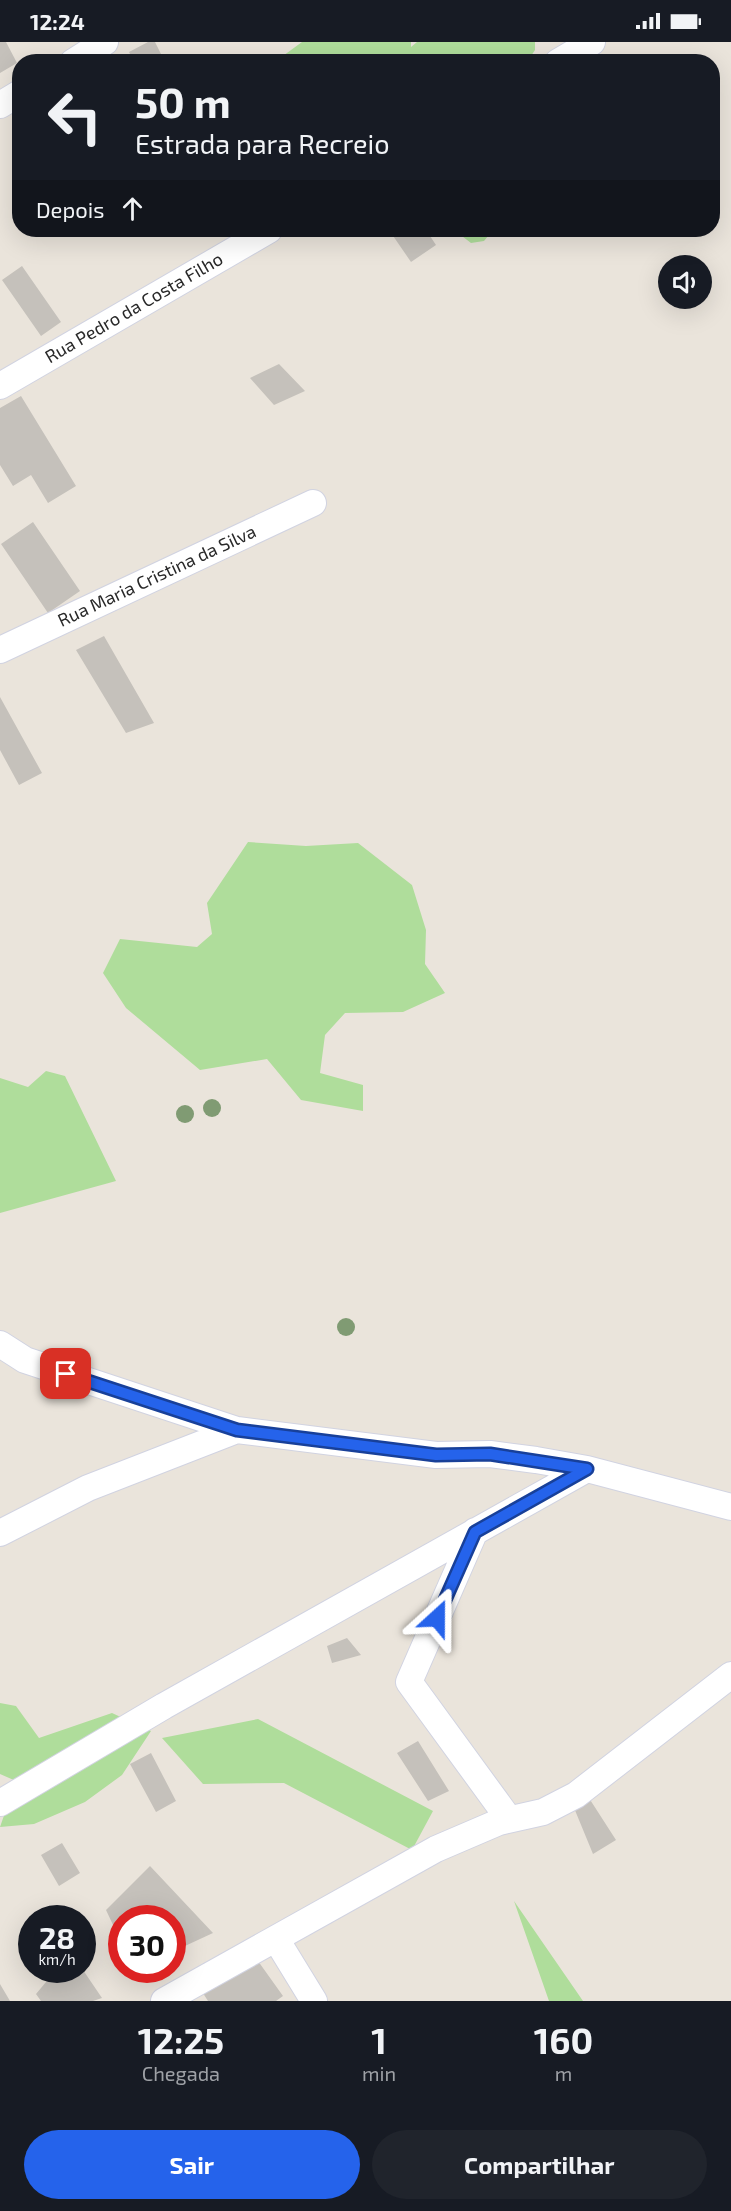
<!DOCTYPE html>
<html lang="pt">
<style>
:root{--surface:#171b24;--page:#20242c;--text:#f1f3f6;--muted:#9ea1a6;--accent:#2563eb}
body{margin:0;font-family:"Exo 2",sans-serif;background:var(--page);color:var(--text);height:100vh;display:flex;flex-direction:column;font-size:22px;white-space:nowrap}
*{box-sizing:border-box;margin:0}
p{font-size:20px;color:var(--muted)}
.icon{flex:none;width:33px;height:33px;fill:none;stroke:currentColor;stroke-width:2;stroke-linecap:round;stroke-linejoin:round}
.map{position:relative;height:1959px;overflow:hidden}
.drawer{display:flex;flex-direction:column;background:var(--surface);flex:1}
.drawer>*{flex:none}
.banner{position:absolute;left:12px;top:12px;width:708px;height:183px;border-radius:24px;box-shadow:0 6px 24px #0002;background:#171b24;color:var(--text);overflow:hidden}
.fabs{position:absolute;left:658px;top:213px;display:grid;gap:12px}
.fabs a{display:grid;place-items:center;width:54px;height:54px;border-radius:50%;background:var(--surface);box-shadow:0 6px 24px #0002;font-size:30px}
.speed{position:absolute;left:18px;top:1863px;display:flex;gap:12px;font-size:30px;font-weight:700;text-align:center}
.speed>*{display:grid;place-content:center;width:78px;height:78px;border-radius:50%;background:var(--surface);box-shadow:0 6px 24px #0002;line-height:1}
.speed small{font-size:15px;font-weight:400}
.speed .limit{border:9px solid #d22;background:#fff;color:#111}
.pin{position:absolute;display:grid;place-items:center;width:51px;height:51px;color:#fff;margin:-26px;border-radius:12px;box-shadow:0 3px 9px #0006}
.me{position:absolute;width:66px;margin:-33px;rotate:24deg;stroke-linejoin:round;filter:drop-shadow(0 0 4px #0008)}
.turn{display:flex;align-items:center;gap:21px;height:126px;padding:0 24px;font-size:27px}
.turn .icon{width:78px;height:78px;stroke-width:2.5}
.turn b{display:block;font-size:42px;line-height:51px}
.then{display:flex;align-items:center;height:57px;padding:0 24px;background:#0003;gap:12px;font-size:22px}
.eta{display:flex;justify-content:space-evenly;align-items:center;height:102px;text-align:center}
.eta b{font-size:36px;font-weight:700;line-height:42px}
.primary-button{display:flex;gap:12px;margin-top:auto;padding:12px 24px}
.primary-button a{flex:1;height:69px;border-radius:36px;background:var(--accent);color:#fff;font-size:24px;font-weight:700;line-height:69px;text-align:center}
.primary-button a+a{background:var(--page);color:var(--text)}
.status{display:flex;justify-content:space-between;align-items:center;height:42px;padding:0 30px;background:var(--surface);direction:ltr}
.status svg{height:16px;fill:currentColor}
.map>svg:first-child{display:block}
.green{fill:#afdd9b}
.building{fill:#c5c1bb}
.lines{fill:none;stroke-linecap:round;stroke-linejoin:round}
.street-casing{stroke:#d1d3e1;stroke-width:28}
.street{stroke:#fff;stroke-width:26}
.tree{fill:#809b73}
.route-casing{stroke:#184099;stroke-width:15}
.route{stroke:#2563eb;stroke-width:10}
.labels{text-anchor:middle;stroke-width:5;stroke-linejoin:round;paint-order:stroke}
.street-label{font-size:18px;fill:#292929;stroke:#fff}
</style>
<div class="status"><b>12:24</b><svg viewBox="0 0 49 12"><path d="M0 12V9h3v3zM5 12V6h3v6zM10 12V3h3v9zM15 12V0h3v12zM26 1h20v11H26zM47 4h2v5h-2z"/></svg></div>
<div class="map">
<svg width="731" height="1959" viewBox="0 0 731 1959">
<rect width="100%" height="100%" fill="#eae4db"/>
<path class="green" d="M302 0H411V5L417 0H535V8L527 20 276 19Z
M454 188H493L484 199 471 201Z
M248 800 306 804 358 801 412 843 426 888 425 922 445 951 403 970 345 971 325 993 320 1031 363 1043V1069L301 1058 267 1017 200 1028 126 966 103 931 120 897 197 905 212 892 207 861Z
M46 1029 65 1034 116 1139 0 1171V1036L28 1045Z
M0 1661 16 1664 39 1696 112 1671 151 1689 122 1733 85 1760 34 1782 0 1785 16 1739 0 1732Z
M258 1677 433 1769 412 1808 284 1741 203 1742 162 1696Z
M514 1859 583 1959H549Z"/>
<path class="building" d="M0 0H6L17 21 0 31Z
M148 0H155L165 20H134L129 10Z
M389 188H426L436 203 411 220Z
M22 224 61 280 41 294 2 238Z
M279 322 305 349 274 363 250 336Z
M21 354 76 444 48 461 31 433 13 444 0 423V366Z
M33 480 80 549 48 571 1 502Z
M104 594 154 681 126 691 76 608Z
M0 655 42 731 19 743 0 708Z
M347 1596 361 1613 332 1621 327 1604Z
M418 1699 449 1749 428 1759 397 1711Z
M151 1711 176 1759 156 1770 130 1722Z
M587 1753 616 1798 593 1812 572 1761Z
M62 1801 80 1831 59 1844 41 1813Z
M150 1824 213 1891 172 1910V1876H122V1902L106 1868Z
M258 1919 283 1954 276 1959H208L201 1948Z
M56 1928H83L102 1956 93 1959H41L36 1952Z
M0 1942 10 1959H0Z"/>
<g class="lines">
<g class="street-casing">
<path id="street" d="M73 20 105 0
M558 20 592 0
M0 63 20 51
M0 344 269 188
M0 608 313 461
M0 1302 25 1318 237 1388
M475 1489 409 1640 509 1777
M0 1491 88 1446 237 1388 436 1413 490 1412 536 1418 587 1427 731 1465
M0 1761 164 1664 587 1427
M276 1897 314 1959
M164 1959 436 1807 499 1780 543 1770 576 1753 731 1633"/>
</g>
<use href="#street" class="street"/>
</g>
<g class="tree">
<circle cx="212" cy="1066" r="9"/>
<circle cx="185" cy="1072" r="9"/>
<circle cx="346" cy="1285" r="9"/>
</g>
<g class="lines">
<g class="route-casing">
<path id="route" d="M66 1332 237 1388 436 1413 490 1412 587 1427 475 1490 437 1576"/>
</g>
<use href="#route" class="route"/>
</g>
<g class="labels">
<g class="street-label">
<text transform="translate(134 266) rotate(-30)" y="6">Rua Pedro da Costa Filho</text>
<text transform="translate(157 534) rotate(-25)" y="6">Rua Maria Cristina da Silva</text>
</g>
</g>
</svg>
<div class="fabs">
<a><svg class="icon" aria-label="sound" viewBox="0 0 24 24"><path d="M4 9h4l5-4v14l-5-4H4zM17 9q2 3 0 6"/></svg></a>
</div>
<div class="speed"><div>28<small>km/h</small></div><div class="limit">30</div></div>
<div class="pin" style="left:66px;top:1332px;background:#d93025"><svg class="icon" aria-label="arrive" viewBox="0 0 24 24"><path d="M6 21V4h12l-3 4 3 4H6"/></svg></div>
<svg class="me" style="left:437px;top:1576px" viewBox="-20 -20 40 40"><path d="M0-17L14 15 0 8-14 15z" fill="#2563eb" stroke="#fff" stroke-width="4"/></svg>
<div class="banner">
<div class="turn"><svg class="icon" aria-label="left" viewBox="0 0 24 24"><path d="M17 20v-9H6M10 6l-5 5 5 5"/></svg><div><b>50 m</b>Estrada para Recreio</div></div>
<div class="then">Depois<svg class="icon" aria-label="ahead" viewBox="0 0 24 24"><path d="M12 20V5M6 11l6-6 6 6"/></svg></div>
</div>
</div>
<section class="drawer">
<div class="eta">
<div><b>12:25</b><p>Chegada</p></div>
<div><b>1</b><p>min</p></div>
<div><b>160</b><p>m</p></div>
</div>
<div class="primary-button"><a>Sair</a><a>Compartilhar</a></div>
</section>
